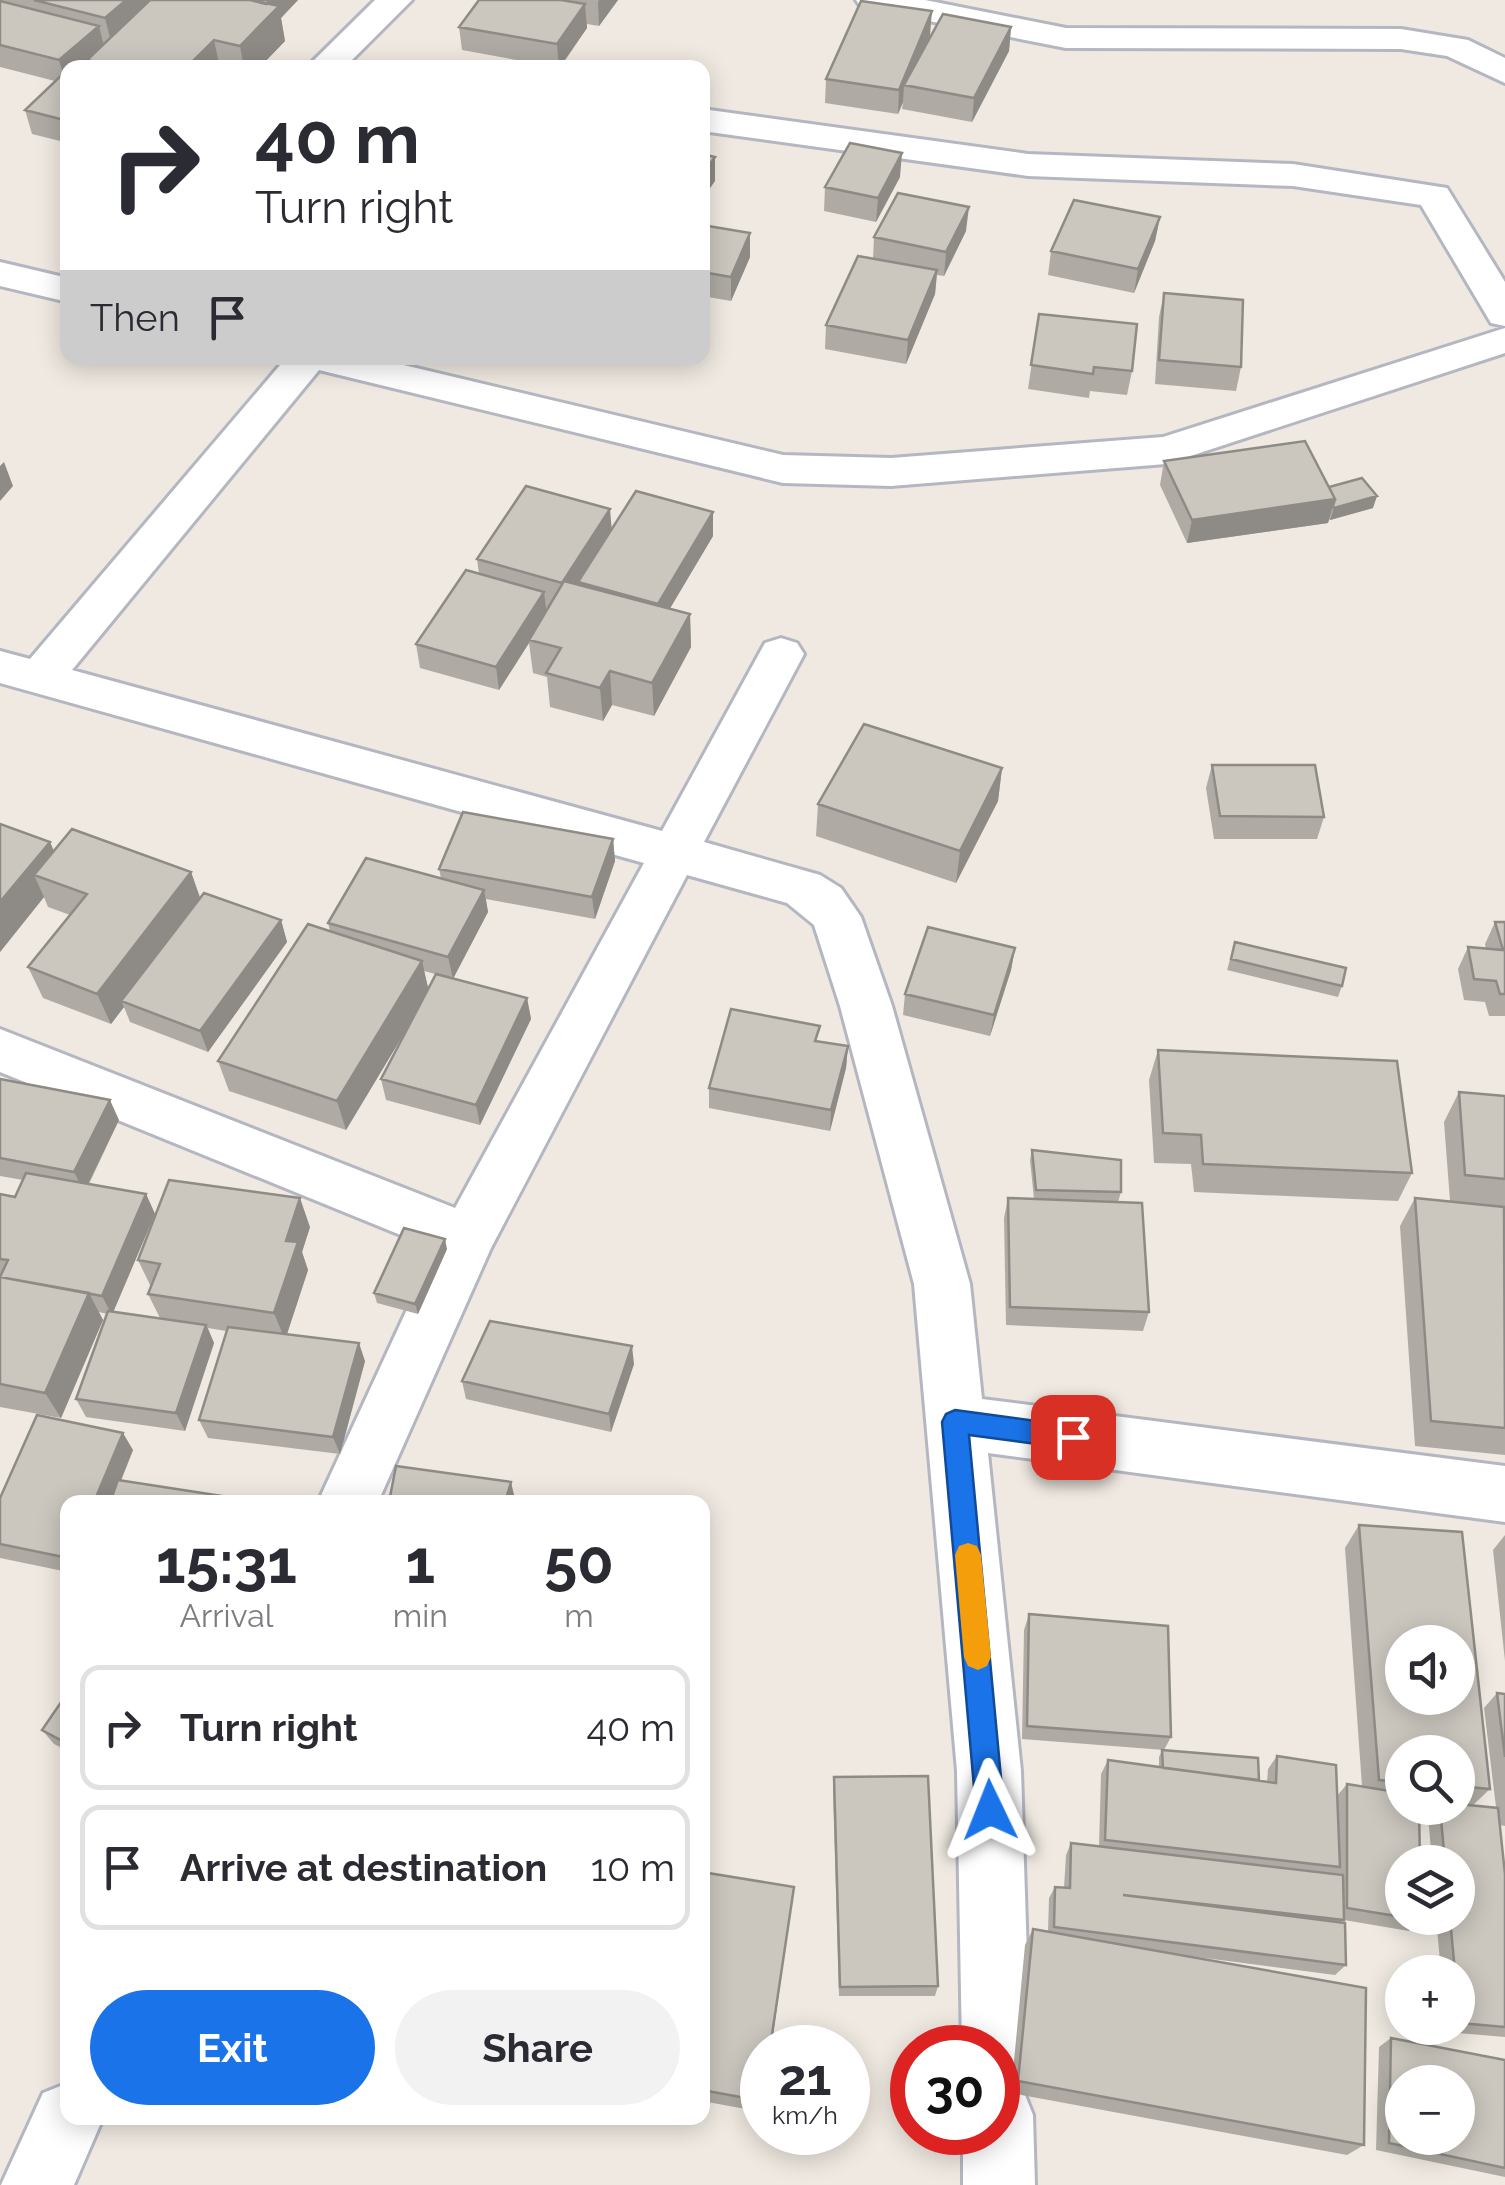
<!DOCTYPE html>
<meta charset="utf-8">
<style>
:root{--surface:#fff;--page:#f2f2f3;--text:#2b2b33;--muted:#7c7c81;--line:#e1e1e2;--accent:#1a73e8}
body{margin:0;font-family:Raleway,sans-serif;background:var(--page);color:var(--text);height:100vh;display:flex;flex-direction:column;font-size:38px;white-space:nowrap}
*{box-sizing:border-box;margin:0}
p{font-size:32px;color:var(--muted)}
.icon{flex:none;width:55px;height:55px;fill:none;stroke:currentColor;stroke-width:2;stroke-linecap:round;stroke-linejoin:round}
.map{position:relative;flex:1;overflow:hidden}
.side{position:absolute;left:60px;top:1495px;width:650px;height:630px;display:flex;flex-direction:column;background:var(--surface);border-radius:20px;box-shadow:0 5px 25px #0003}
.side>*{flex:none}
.top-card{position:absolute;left:60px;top:60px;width:650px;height:305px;border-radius:20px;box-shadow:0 5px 25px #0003;background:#fff;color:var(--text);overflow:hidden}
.buttons{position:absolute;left:1385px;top:1625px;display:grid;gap:20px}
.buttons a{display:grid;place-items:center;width:90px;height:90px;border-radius:50%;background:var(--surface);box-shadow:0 5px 25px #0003;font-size:50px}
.speed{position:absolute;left:740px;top:2025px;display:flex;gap:20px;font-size:50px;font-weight:700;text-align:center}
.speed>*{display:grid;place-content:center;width:130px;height:130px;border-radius:50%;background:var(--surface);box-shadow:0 5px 25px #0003;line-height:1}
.speed small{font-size:25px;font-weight:400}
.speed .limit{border:15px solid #d22;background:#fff;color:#111}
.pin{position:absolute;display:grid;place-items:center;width:85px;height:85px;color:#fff;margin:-42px;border-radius:20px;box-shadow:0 5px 15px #0006}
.me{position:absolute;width:110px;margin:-55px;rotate:358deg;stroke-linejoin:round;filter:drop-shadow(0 0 8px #0008)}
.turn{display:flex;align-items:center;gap:35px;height:210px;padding:0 30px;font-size:45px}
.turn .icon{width:130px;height:130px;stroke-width:2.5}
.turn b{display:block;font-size:70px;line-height:85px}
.then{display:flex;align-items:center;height:95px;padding:0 30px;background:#0003;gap:20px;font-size:38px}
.eta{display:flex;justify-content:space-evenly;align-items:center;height:170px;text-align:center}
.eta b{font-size:60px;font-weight:700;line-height:70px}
.action{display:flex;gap:20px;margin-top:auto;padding:20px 30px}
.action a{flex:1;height:115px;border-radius:60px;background:var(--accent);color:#fff;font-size:40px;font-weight:700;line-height:115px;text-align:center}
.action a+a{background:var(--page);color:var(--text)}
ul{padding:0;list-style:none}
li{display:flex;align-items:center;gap:30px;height:125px;margin:0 20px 15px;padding:0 10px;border:5px solid var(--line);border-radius:20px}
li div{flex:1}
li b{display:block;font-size:38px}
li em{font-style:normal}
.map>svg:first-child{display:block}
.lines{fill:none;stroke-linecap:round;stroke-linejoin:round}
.minor-casing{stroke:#b4b7c1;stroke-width:6}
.minor{fill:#fff;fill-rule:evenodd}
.wall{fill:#afaba4;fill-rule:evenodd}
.shaded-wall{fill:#8e8b86}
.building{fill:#cbc7bf;stroke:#8e8b86;stroke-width:2.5;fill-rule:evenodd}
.route{fill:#1a73e8;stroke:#114b97;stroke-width:2.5}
.slow{fill:#f59e0b}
</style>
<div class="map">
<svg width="1505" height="2185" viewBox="0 0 1505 2185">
<rect width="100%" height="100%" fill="#efe9e1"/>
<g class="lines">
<g class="minor-casing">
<path id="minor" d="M375 0H412L344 68H306Z
M856 0H925L1066 28 1401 29 1468 40 1505 58V83L1447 56 1401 49 1066 48 873 10 861 7Z
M702 109 1028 154 1293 164 1447 188 1505 282V326L1491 323 1421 205 1293 186 1028 176 702 131Z
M0 262 68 278V302L0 286Z
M1505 328V353L1166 464 891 486 783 483 319 370 72 670 662 831 765 643 781 638 797 643 804 654 704 842 820 875 841 888 861 917 892 1006 970 1284 982 1399 1505 1466V1522L988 1453 1021 1771 1030 2048 1020 2072 1000 2081 1023 2090 1033 2115 1035 2185H963V2132H998V2048H962L957 1771 914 1284 840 1006 814 925 787 903 687 875 491 1248 378 1502H318L435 1249 0 1072V1029L455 1208 644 863 0 683V651L30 659 286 358H374L783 455 891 458 1163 437Z
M68 2083V2118H103L74 2185H1L43 2093Z"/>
</g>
<use href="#minor" class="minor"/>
</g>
<path class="wall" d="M0 0H298L281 18 285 41 259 68H90L89 64 85 68H68V143L32 134 25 110 55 81 0 67Z
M479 0H618L599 26 587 24V28L560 68 462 50 459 27Z
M1011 27 1009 51 972 122 902 109 903 102 898 114 825 103 826 79 930 35 926 46Z
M900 177 876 222 824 211 825 187Z
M1160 217 1155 241 1134 293 1048 275 1051 251Z
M702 225 750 233V257L731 301 702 296Z
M966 231 944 276 937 275 935 294 906 364 825 349 826 325 873 258 874 237Z
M1164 293 1241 367 1236 391 1155 384 1159 317Z
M1039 314 1132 371 1127 395 1090 391 1089 398 1028 389Z
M1164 461 1329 487 1373 508 1330 520 1329 519 1328 523 1187 543 1160 485Z
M612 529 713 536 670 608 690 614 691 647 654 716 612 705 603 721 550 707 547 677 533 673 529 643 499 690 420 668 416 644 479 574 477 559Z
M1212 765 1324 817 1317 839H1214L1206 788Z
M1002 768 998 801 956 883 816 836 818 804Z
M613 839 615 861 595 919 486 899 488 912 453 978 527 998 531 1019 480 1125 386 1100 381 1079 409 1025 346 1130 229 1091 218 1061 330 931 328 923 441 878 439 869ZM424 971 435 974 428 988Z
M50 842 54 851 191 872 200 897 281 920 287 942 208 1052 130 1022 124 1007 111 1024 43 998 28 967 70 915 48 907 44 897 0 952Z
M1495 922H1505V1016H1489L1485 1002 1464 1000 1458 969 1468 947 1486 949 1485 944Z
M1235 942 1342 986 1338 997 1227 970Z
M1015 948 1011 970 990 1036 903 1015 905 994Z
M819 1041 848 1046 846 1068 830 1131 709 1108V1088Z
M1158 1050 1412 1173 1398 1201 1194 1192 1191 1164 1154 1163 1149 1080Z
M0 1079 119 1120 89 1184 146 1194 155 1214 113 1312 160 1318 148 1294 151 1287 138 1260 310 1227 302 1252 308 1270 287 1334 365 1361 340 1454 208 1438 199 1420 226 1331 208 1328 214 1343 185 1431 86 1417 76 1399 107 1314 99 1312 103 1320 61 1418 0 1407V1194L15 1197 23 1180 0 1176Z
M1459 1092 1505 1096V1455L1415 1446 1400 1226 1415 1198 1450 1201 1444 1122Z
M1032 1150 1121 1192 1118 1202 1149 1312 1143 1331 1006 1325 1004 1218 1008 1198 1034 1199 1030 1160Z
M447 1249 418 1314 377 1303 374 1293Z
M634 1364 611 1432 466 1399 462 1381Z
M133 1450 121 1481 68 1502V1572L0 1558V1498Z
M1359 1525 1490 1789 1473 1805 1496 1807 1484 1708 1497 1693 1505 1694V1826L1500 1825 1505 1874V2037L1446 2032V2028H1458V1972H1441L1436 1918H1458V1862H1432L1428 1815 1435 1808H1458V1752H1402V1808L1421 1920 1409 1931 1344 1920 1341 1922 1346 1965 1335 1975 1174 1954 1364 2145 1347 2155 1011 2093 1025 1945 1033 1929 1048 1932 1049 1898 1055 1887 1064 1888 1066 1855 1071 1843 1099 1847 1101 1774 1108 1760 1159 1767V1757L1162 1750 1267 1782 1268 1769 1277 1756 1337 1796 1347 1784 1362 1786 1345 1548Z
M1505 1535V1661L1493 1550Z
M1029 1614 1171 1737 1164 1750 1022 1739 1024 1630Z
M68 1692V1751L54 1744 42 1730Z
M834 1777 938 1986 935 1996H839L833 1790Z
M702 1872 794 1887 771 2048H762V2112L702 2101Z
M1391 2038 1505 2060V2177L1376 2150 1379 2047Z"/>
<path class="shaded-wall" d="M126 0H148L150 8 111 42 105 18Z
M270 0H298L281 18 285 41 259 68H244L240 46 265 5Z
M599 0H618L599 26 598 2Z
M585 4 587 28 559 68 557 44Z
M932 11 930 35 909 86 904 85 903 102 898 114 899 90Z
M99 26 105 50 87 60 89 64 85 68H68V83L66 84 59 60Z
M1011 27 1009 51 972 122 974 98Z
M214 40 220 68H186Z
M707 138 708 162 702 170V145Z
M902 153 900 177 876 222 878 198Z
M715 157V181L702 200V175Z
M969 207 966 231 944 276 946 252Z
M1160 217 1155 241 1134 293 1138 269Z
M750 233V257L731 301V277Z
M937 270 935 294 906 364 908 340Z
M4 462 13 486 0 501V466Z
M1377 496 1373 508 1330 520 1334 508Z
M1335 499 1328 523 1187 543 1192 520Z
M610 509 612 532 564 606 562 583Z
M713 512V536L659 627 658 604Z
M544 592 547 616 529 640V643L499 690 496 667Z
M690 614 691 647 654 716 652 683Z
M610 671 612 705 603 721 600 688Z
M1002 768 998 801 956 883 960 851Z
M613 839 615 861 595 919 592 897Z
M50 842 63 874 34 875 44 897 0 952V902Z
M191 872 202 904 121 1001 124 1007 111 1024 97 994Z
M484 890 488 912 453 979 448 957Z
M281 920 287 942 208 1052 200 1031Z
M1015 948 1011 970 990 1036 994 1015Z
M422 961 429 992 346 1130 337 1101Z
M527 998 531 1019 480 1125 476 1105Z
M848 1046 846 1068 830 1131 831 1110Z
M110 1100 119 1120 84 1192 74 1172Z
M146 1194 155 1214 112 1315 102 1296Z
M300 1198 310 1227 302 1252 308 1270 285 1340 274 1313 286 1241Z
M445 1239 447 1249 418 1314 415 1304Z
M89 1293 103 1320 61 1418 45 1393Z
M206 1325 214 1343 185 1431 176 1413Z
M359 1343 365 1361 340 1454 333 1437Z
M632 1346 634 1364 611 1432 609 1414Z
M123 1433 133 1450 112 1502H94Z
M511 1482 515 1499 514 1502H505Z
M794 1887 771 2048H770Z"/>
<path class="building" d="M34 0H126L105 18Z
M150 0H250L279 6 240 46 214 40 186 68H120L87 60Z
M250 0H270L266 4Z
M479 0H561L585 4 557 44 459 27Z
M0 1 99 26 59 60 0 45Z
M861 1 932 11 899 90 826 79Z
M943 14 1011 27 974 98 904 85Z
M333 64 348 68H330Z
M66 71H68V121L25 110Z
M850 143 902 153 878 198 825 187Z
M702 154 715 157 702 175Z
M898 193 969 207 946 252 874 237Z
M1074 200 1160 217 1138 269 1051 251Z
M702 225 750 233 731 277 702 272Z
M858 256 937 270 908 340 826 325Z
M1164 293 1243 300 1241 367 1159 360Z
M1039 314 1137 324 1132 371 1094 367 1093 374 1031 365Z
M1305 441 1335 499 1192 520 1164 461Z
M1362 478 1377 496 1334 508 1333 506 1335 499 1329 487Z
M526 486 610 509 562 583 477 559Z
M636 491 713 512 658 604 578 582Z
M466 570 544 592 496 667 416 644Z
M564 581 690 614 652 683 610 671 600 688 546 673 561 648 529 640Z
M864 724 1002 768 960 851 818 804Z
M1212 765H1315L1324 817 1220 816Z
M463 812 613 839 592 897 439 869Z
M0 824 50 842 0 902Z
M72 829 191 872 97 994 28 967 87 894 34 875Z
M366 858 484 890 448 957 328 923Z
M204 893 281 920 200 1031 121 1001Z
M1495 922H1505V994H1500L1496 981 1474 979 1468 947 1503 950Z
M308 924 422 961 337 1101 218 1061Z
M928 927 1015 948 994 1015 905 994Z
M1235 942 1346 968 1342 986 1231 959Z
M436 974 527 998 476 1105 381 1079Z
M731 1009 820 1026 815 1041 848 1046 831 1110 709 1088Z
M1158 1050 1397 1061 1412 1173 1203 1164 1201 1135 1163 1133Z
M0 1079 110 1100 74 1172 0 1158Z
M1459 1092 1505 1096V1179L1465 1175Z
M1032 1150 1121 1160V1192L1036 1190Z
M26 1173 146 1194 102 1296 0 1277 8 1260 0 1259V1194L15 1197Z
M169 1180 300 1198 286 1241 298 1242 274 1313 148 1294 160 1264 138 1260Z
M1008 1198 1142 1203 1149 1312 1010 1307Z
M1415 1198 1504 1207 1505 1428 1431 1421Z
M404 1228 445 1239 415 1304 374 1293Z
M0 1277 89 1293 45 1393 0 1384Z
M108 1311 206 1325 176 1413 76 1399Z
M490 1321 632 1346 609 1414 462 1381Z
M228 1327 359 1343 333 1437 199 1420Z
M37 1415 123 1433 94 1502H68V1558L0 1544V1498Z
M396 1466 511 1482 505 1502H389Z
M118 1480 261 1502H110Z
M1359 1525 1462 1532 1490 1789 1458 1786V1752H1402V1782L1379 1780ZM1402 1642H1458V1698H1402Z
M1029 1614 1168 1626 1171 1737 1027 1726Z
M68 1692V1744L42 1730Z
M1497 1693 1505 1694V1757Z
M1162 1750 1258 1758 1259 1780 1163 1768Z
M1277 1756 1336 1765 1340 1867 1105 1840 1108 1760 1276 1783Z
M928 1776 938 1986 840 1987 834 1777Z
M1347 1784 1402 1793V1808H1419L1420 1862H1402V1917L1347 1908Z
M1458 1804 1498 1808 1505 1874V2027L1460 2023 1458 1972H1455L1450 1918H1458V1862H1445L1440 1808H1458Z
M1071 1843 1343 1875 1344 1920 1123 1895 1345 1923 1346 1965 1054 1927 1055 1887 1070 1888Z
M702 1872 794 1887 770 2048H762V2101L702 2090Z
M1033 1929 1366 1988 1364 2145 1018 2081Z
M1391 2038 1505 2060V2168L1389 2143ZM1402 2082H1458V2138H1402Z"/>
<path class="route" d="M955 1410 1073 1426 1082 1429 1085 1437 1082 1445 1073 1449 969 1435 1004 1810 1000 1820 990 1824 980 1820 976 1810 942 1422 946 1414Z"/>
<path class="slow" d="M968 1543 977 1546 981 1555 991 1657 987 1666 978 1670 968 1666 964 1657 955 1555 959 1546Z"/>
</svg>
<div class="buttons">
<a><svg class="icon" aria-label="sound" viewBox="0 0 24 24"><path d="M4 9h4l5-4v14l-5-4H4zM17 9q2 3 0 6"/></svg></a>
<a><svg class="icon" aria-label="search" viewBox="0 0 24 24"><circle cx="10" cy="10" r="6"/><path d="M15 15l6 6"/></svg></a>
<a><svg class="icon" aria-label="layers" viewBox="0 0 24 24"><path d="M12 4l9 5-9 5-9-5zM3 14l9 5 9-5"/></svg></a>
<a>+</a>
<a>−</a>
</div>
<div class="speed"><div>21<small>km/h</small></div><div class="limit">30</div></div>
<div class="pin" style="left:1073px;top:1437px;background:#d93025"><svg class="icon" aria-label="arrive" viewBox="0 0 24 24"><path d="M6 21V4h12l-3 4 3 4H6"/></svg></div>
<svg class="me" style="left:990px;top:1810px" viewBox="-20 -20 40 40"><path d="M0-17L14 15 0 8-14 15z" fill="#1a73e8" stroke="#fff" stroke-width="4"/></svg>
<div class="top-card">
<div class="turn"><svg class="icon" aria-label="right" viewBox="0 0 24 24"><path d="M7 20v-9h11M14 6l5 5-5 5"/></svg><div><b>40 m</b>Turn right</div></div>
<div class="then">Then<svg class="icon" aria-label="arrive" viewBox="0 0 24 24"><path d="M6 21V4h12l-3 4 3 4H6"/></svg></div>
</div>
<section class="side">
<div class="eta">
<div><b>15:31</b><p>Arrival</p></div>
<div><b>1</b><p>min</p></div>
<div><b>50</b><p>m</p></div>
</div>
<ul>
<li><svg class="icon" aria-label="right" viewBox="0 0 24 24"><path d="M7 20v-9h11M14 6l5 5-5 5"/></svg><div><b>Turn right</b></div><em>40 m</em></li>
<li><svg class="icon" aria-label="arrive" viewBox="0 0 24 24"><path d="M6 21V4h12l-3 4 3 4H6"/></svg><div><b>Arrive at destination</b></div><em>10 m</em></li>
</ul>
<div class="action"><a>Exit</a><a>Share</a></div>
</section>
</div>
